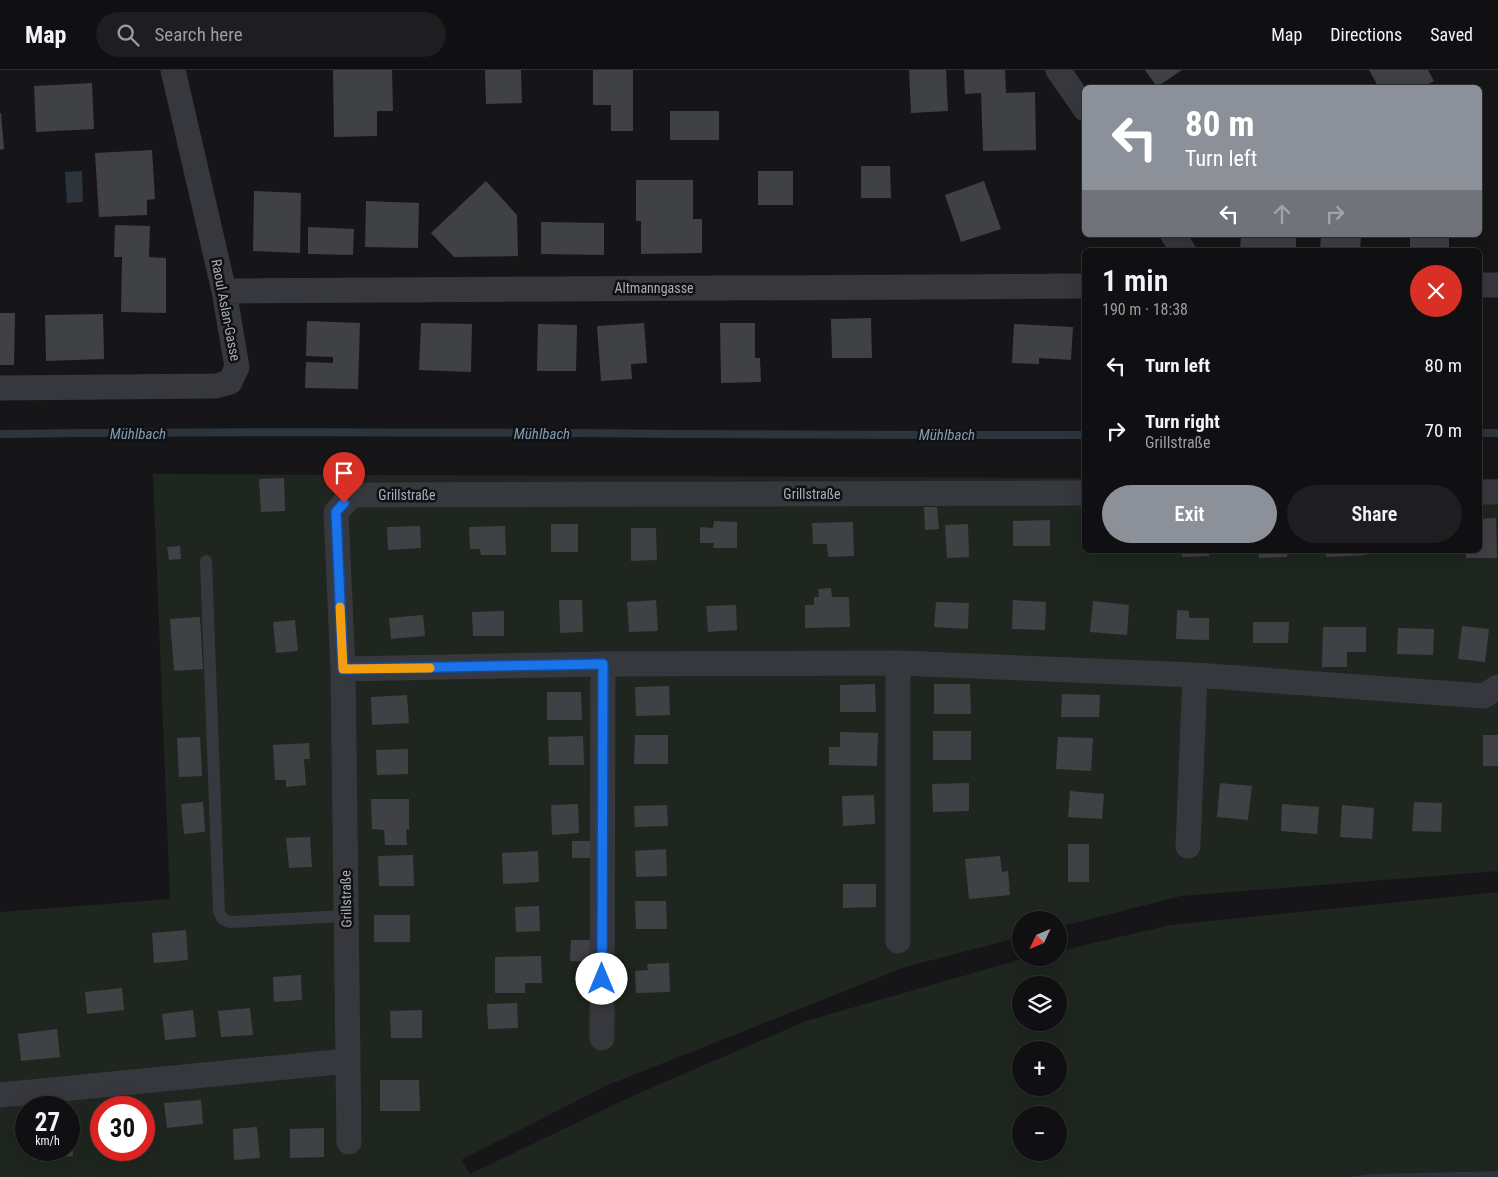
<!DOCTYPE html>
<meta charset="utf-8">
<style>
:root{--surface:#101012;--page:#1e1e20;--text:#f1f3f6;--muted:#9c9d9f;--line:#303032;--accent:#8c9099}
body{margin:0;font-family:"Roboto Condensed",sans-serif;background:var(--page);color:var(--text);height:100vh;display:flex;flex-direction:column;font-size:19px;white-space:nowrap}
*{box-sizing:border-box;margin:0}
p{font-size:16px;color:var(--muted)}
.icon{flex:none;width:28px;height:28px;fill:none;stroke:currentColor;stroke-width:2;stroke-linecap:round;stroke-linejoin:round}
.map{position:relative;flex:1;overflow:hidden}
.drawer{position:absolute;left:1082px;top:178px;width:400px;height:305px;display:flex;flex-direction:column;background:var(--surface);border-radius:8px;box-shadow:0 5px 20px #0002,0 0 0 1px var(--line)}
.drawer>*{flex:none}
.guide{position:absolute;left:1082px;top:15px;width:400px;height:152px;border-radius:8px;box-shadow:0 5px 20px #0002,0 0 0 1px var(--line);background:#8c9099;color:#fff;overflow:hidden}
.needle{width:32px;rotate:226deg}
.fabs{position:absolute;left:1012px;top:841px;display:grid;gap:10px}
.fabs a{display:grid;place-items:center;width:55px;height:55px;border-radius:50%;background:var(--surface);box-shadow:0 5px 20px #0002,0 0 0 1px var(--line);font-size:25px}
.speed{position:absolute;left:15px;top:1026px;display:flex;gap:10px;font-size:25px;font-weight:700;text-align:center}
.speed>*{display:grid;place-content:center;width:65px;height:65px;border-radius:50%;background:var(--surface);box-shadow:0 5px 20px #0002,0 0 0 1px var(--line);line-height:1}
.speed small{font-size:12px;font-weight:400}
.speed .limit{border:8px solid #d22;background:#fff;color:#111}
.pin{position:absolute;display:grid;place-items:center;width:42px;height:42px;color:#fff;margin:-51px -21px;border-radius:50% 50% 50% 0;rotate:-45deg;box-shadow:0 0 5px #0007}
.pin .icon{rotate:45deg}
.me{position:absolute;width:55px;margin:-28px;rotate:0deg;stroke-linejoin:round;filter:drop-shadow(0 0 4px #0008)}
.turn{display:flex;align-items:center;gap:18px;height:105px;padding:0 20px;font-size:22px}
.turn .icon{width:65px;height:65px;stroke-width:2.5}
.turn b{display:block;font-size:35px;line-height:42px}
.lanes{display:flex;align-items:center;height:48px;padding:0 20px;background:#0003;justify-content:center;gap:25px;direction:ltr}
.lanes .off{opacity:.35}
.round{display:grid;place-items:center;flex:none;width:52px;height:52px;border-radius:26px;background:var(--page)}
.headline{display:flex;align-items:center;justify-content:space-between;height:85px;padding:0 20px}
h1{font-size:30px;font-weight:600;line-height:38px}
.cta{display:flex;gap:10px;margin-top:auto;padding:10px 20px}
.cta a{flex:1;height:58px;border-radius:30px;background:var(--accent);color:#fff;font-size:20px;font-weight:600;line-height:58px;text-align:center}
.cta a+a{background:var(--page);color:var(--text)}
ul{padding:0;list-style:none}
li{display:flex;align-items:center;gap:15px;height:65px;padding:0 20px}
li div{flex:1}
li b{display:block;font-size:19px}
li em{font-style:normal}
header{display:flex;align-items:center;gap:30px;box-sizing:border-box;height:70px;padding:0 25px;background:var(--surface);border-bottom:1px solid var(--line)}
header strong{font-size:24px}
nav{display:flex;gap:28px;margin-inline-start:auto;font-size:18px}
.search{width:350px;height:45px;background:var(--page);display:flex;align-items:center;gap:12px;box-sizing:border-box;padding:0 18px;border-radius:28px;color:var(--muted);font-size:19px}
.map>svg:first-child{display:block}
.green{fill:#1e261f;fill-rule:evenodd}
.water{fill:#2c353c}
.lines{fill:none;stroke-linecap:round;stroke-linejoin:round}
.stream{stroke:#2c353c;stroke-width:8}
.building{fill:#404145}
.lane{stroke:#37383d;stroke-width:12}
.street{stroke:#37383d;stroke-width:25}
.route-casing{stroke:#114b97;stroke-width:12}
.route{stroke:#1a73e8;stroke-width:9}
.slow{stroke:#f59e0b;stroke-width:9}
.labels{text-anchor:middle;stroke-width:5;stroke-linejoin:round;paint-order:stroke}
.street-label{font-size:14px;fill:#a8adb8;stroke:#111113}
.water-label{font-size:15px;font-style:italic;fill:#7f9bb3;stroke:#111113}
</style>
<header>
<strong>Map</strong>
<div class="search"><svg class="icon" aria-label="search" viewBox="0 0 24 24"><circle cx="10" cy="10" r="6"/><path d="M15 15l6 6"/></svg>Search here</div>
<nav><a>Map</a><a>Directions</a><a>Saved</a></nav>
</header>
<div class="map">
<svg width="1498" height="1107" viewBox="0 0 1498 1107">
<rect width="100%" height="100%" fill="#161618"/>
<path class="green" d="M153 404 1085 408V480H1480V409H1498V801L1181 826 1059 857V850H1021V867L905 897 608 1015 461 1090 470 1104 626 1029 806 951 1019 890 1028 888H1059V881L1171 855 1498 822V1101L1370 1104 1348 1107H0V842L170 829ZM1021 915H1059V952H1021ZM1021 980H1059V1018H1021ZM26 1038H69V1080H26ZM101 1038H144V1080H101ZM1021 1045H1059V1082H1021Z"/>
<path class="water" d="M82 101 83 132 67 133 65 102Z
M1498 1101V1107H1348L1370 1104Z"/>
<g class="lines">
<path class="stream" d="M1480 363H1498
M0 364C362 359 723 366 1085 365"/>
</g>
<path class="building" d="M333 0H392L393 41H377V66L334 67Z
M485 0H521L522 33 486 34Z
M593 0H633V61H611V35H593Z
M909 0H946L948 41 911 43Z
M964 0H1005L1006 23 1035 22 1036 80 983 81 981 23 965 24Z
M1145 0H1182L1157 17Z
M1369 0H1428L1434 11 1421 18H1379Z
M92 13 94 59 36 62 34 16Z
M670 41H719V70H670Z
M0 43H1L4 79 0 80Z
M152 80 155 129 147 130V145L99 147 95 83Z
M861 96H890L891 128H861Z
M758 101H793V135H758Z
M636 110H693V149H702V183L641 184V151H636Z
M486 111 517 145 518 186 454 187 431 163Z
M984 111 1001 159 961 172 945 125Z
M254 121 301 123 300 183 253 181Z
M366 131 419 133 418 178 365 177Z
M541 152 604 153V185L541 184Z
M115 155 150 156 149 187 166 188V243L121 242 122 187H114Z
M308 157 354 159 353 185 308 184Z
M1241 165H1296V180H1240Z
M1321 165H1361L1360 180H1320Z
M1410 165H1449V180H1410Z
M0 243H15L14 295H0Z
M103 244 104 289 46 291 45 245Z
M871 248 872 288H832L831 249Z
M307 251 360 253 358 319 305 318 306 292 333 293V287L306 286Z
M421 253 472 254 471 302 419 300Z
M644 253 647 293 631 294 632 309 601 311 597 256Z
M720 253H755V288H760L761 312 721 313Z
M538 254 577 255 576 301H537Z
M1014 254 1073 257 1071 290 1039 288V294L1012 293Z
M284 408 285 441 261 442 259 409Z
M924 437H937L939 459 925 460Z
M1496 448 1497 488H1466V480H1480V449Z
M1050 450V476H1013V451Z
M714 451 737 452V478H713L714 473H700V457L713 458Z
M853 452 854 486 828 487 827 474H813L812 453Z
M551 454H578V482H551Z
M968 454 969 487 947 488 945 455Z
M420 456 421 478 388 480 387 457Z
M505 456 506 485H481L480 479H470L469 457Z
M631 458H656L657 490 631 491Z
M180 476 181 489 169 490 167 477Z
M1182 480H1209V486L1182 487Z
M1259 480H1287V487L1259 488Z
M1326 480H1366L1367 485 1326 487Z
M831 518 832 527H849L850 557 805 558V535H814V527H819L818 519Z
M559 530H582L583 562 560 563Z
M656 530 658 561 629 562 627 532Z
M1013 530 1046 532 1045 560 1012 559Z
M1093 531 1129 535 1127 565 1090 562Z
M936 532 969 533 968 559 934 557Z
M736 535 737 560 708 562 706 536Z
M1177 540 1189 541V548H1209V570L1176 569Z
M504 541V566H473L472 542Z
M423 545 425 566 391 569 389 548Z
M200 547 203 599 174 601 170 549Z
M295 550 298 581 276 583 273 552Z
M1253 552H1289L1288 573H1253Z
M1462 556 1489 559 1485 592 1458 589Z
M1323 557H1366V582H1347V597H1322Z
M1398 558 1434 559 1433 585 1397 584Z
M875 614 876 642H840V615Z
M934 614H970L971 644H934Z
M669 616 670 645 636 646 635 617Z
M547 622H581L582 650H547Z
M1062 624 1100 625 1099 647H1061Z
M407 625 409 653 372 655 371 627Z
M933 661H971V690H933Z
M840 662 878 663 877 696 829 695V677H840Z
M635 665H668V694H634Z
M1483 665H1498V696H1483Z
M583 666 584 695H549L548 667Z
M200 667 202 706 179 707 177 668Z
M1058 667 1093 668 1091 701 1056 699Z
M309 673 310 689H304L306 715 286 717V710H275L273 675Z
M408 679V704L377 705 376 680Z
M969 713V741L933 742 932 714Z
M1220 713 1252 716 1248 750 1217 747Z
M1070 721 1104 724 1102 749 1068 747Z
M874 725 875 754 843 756 842 726Z
M371 729H409V760L406 759 407 775H385L384 760 372 759Z
M203 732 205 762 184 764 181 734Z
M1414 732 1442 733 1441 762 1412 761Z
M578 734 579 763 552 765 551 735Z
M1282 734 1319 737 1317 764 1281 761Z
M667 735 668 756 635 757 634 736Z
M1342 735 1374 738 1372 769 1340 767Z
M310 767 312 797 289 798 286 768Z
M572 771H592L593 788H572Z
M1068 774H1089V812H1068Z
M666 779 667 806 636 807 635 781Z
M538 781 539 812 503 814 502 783Z
M413 785 414 816H379L378 786Z
M1000 786 1002 802 1008 801 1010 825 969 829 965 789Z
M843 814H876V837L843 838Z
M635 831H666L667 859H636Z
M539 836 540 861 516 862 515 837Z
M374 845H410V872H374Z
M186 860 188 890 154 893 152 863Z
M571 870H593V892L570 891Z
M541 886 542 913H525V923H495V887Z
M669 893 670 922 636 923 635 901 648 900 647 894Z
M301 905 302 930 274 932 273 907Z
M122 918 124 940 87 944 85 922Z
M517 933 518 958 488 959 487 934Z
M250 938 253 965 221 967 218 941Z
M193 940 196 967 165 970 162 944Z
M422 940V968H391L390 941Z
M57 959 60 987 21 991 18 964Z
M380 1010H419L420 1041H380Z
M201 1030 203 1054 167 1058 164 1033Z
M97 1040H101V1066H99Z
M69 1057H71L73 1086 34 1090 33 1080H69Z
M257 1057 260 1088 234 1090 233 1059Z
M324 1058V1087L290 1088V1059Z"/>
<g class="lines">
<path class="lane" d="M206 491 219 842 223 849 230 852 346 846"/>
<path class="street" d="M1058 0 1085 39
M1173 165 1183 180
M1480 215H1498
M224 221 1085 216
M0 318 216 316 230 312 237 297 224 221 173 0
M1480 422H1498
M343 599 603 594 898 593 1195 605 1484 626 1498 617
M1188 776 1195 605
M898 871V593
M602 968 603 594
M0 1025 347 991
M349 1072 343 599 336 442 352 425 1085 423"/>
</g>
<g class="lines">
<g class="route-casing">
<path id="route" d="M344 433 336 442 343 599 603 594 602 909"/>
</g>
<use href="#route" class="route"/>
<path class="slow" d="M340 537 343 599 430 598"/>
</g>
<g class="labels">
<g class="street-label">
<text x="654" y="223">Altmanngasse</text>
<text transform="translate(226 240) rotate(79)" y="5">Raoul Aslan-Gasse</text>
<text x="812" y="429">Grillstraße</text>
<text x="407" y="430">Grillstraße</text>
<text transform="translate(346 829) rotate(-91)" y="5">Grillstraße</text>
</g>
<g class="water-label">
<text x="138" y="369">Mühlbach</text>
<text x="542" y="369">Mühlbach</text>
<text x="947" y="370">Mühlbach</text>
</g>
</g>
</svg>
<div class="fabs">
<a><svg class="needle" viewBox="-14 -14 28 28"><path d="M0-13l5 13h-10z" fill="#e53935"/><path d="M0 13l5-13h-10z" fill="#9c9d9f"/></svg></a>
<a><svg class="icon" aria-label="layers" viewBox="0 0 24 24"><path d="M12 4l9 5-9 5-9-5zM3 14l9 5 9-5"/></svg></a>
<a>+</a>
<a>−</a>
</div>
<div class="speed"><div>27<small>km/h</small></div><div class="limit">30</div></div>
<div class="pin" style="left:344px;top:433px;background:#d93025"><svg class="icon" aria-label="arrive" viewBox="0 0 24 24"><path d="M6 21V4h12l-3 4 3 4H6"/></svg></div>
<svg class="me" style="left:602px;top:909px" viewBox="-20 -20 40 40"><circle r="19" fill="#fff"/><path d="M0-13L10 11 0 6-10 11z" fill="#1a73e8"/></svg>
<div class="guide">
<div class="turn"><svg class="icon" aria-label="left" viewBox="0 0 24 24"><path d="M17 20v-9H6M10 6l-5 5 5 5"/></svg><div><b>80 m</b>Turn left</div></div>
<div class="lanes"><svg class="icon" aria-label="left" viewBox="0 0 24 24"><path d="M17 20v-9H6M10 6l-5 5 5 5"/></svg><svg class="icon off" aria-label="ahead" viewBox="0 0 24 24"><path d="M12 20V5M6 11l6-6 6 6"/></svg><svg class="icon off" aria-label="right" viewBox="0 0 24 24"><path d="M7 20v-9h11M14 6l5 5-5 5"/></svg></div>
</div>
<section class="drawer">
<div class="headline"><div><h1>1 min</h1><p>190 m · 18:38</p></div><a class="round" style="background:#d93025;color:#fff"><svg class="icon" aria-label="close" viewBox="0 0 24 24"><path d="M6 6l12 12M18 6L6 18"/></svg></a></div>
<ul>
<li><svg class="icon" aria-label="left" viewBox="0 0 24 24"><path d="M17 20v-9H6M10 6l-5 5 5 5"/></svg><div><b>Turn left</b></div><em>80 m</em></li>
<li><svg class="icon" aria-label="right" viewBox="0 0 24 24"><path d="M7 20v-9h11M14 6l5 5-5 5"/></svg><div><b>Turn right</b><p>Grillstraße</p></div><em>70 m</em></li>
</ul>
<div class="cta"><a>Exit</a><a>Share</a></div>
</section>
</div>
